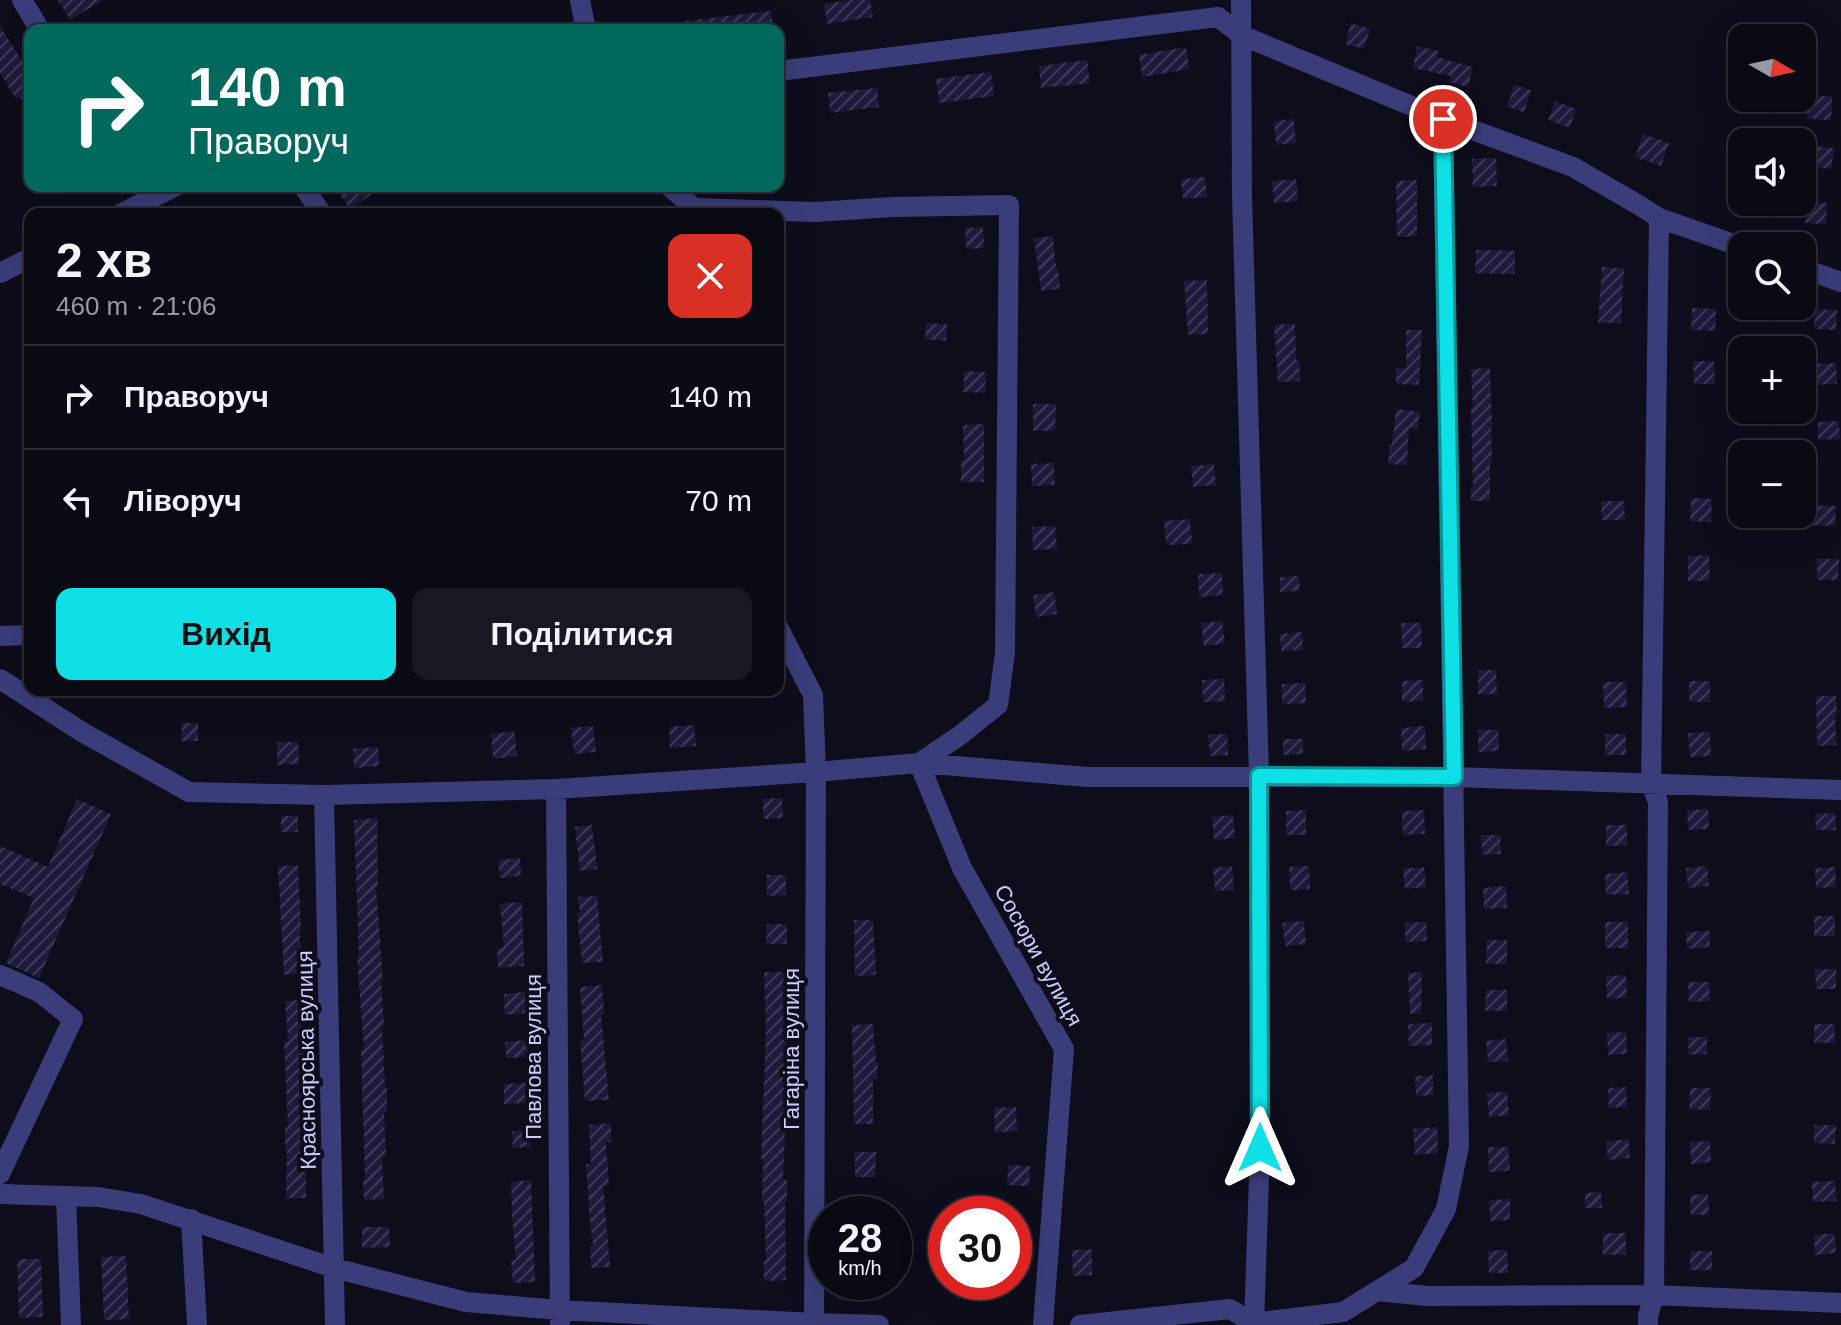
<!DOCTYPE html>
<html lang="uk">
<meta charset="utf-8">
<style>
:root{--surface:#0a0a15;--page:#181822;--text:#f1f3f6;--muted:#999aa0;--line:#2a2b34;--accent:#0ee0e5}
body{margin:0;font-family:Arial,sans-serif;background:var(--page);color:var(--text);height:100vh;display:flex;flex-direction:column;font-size:30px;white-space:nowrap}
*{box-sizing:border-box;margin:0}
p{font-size:26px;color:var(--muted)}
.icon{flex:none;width:44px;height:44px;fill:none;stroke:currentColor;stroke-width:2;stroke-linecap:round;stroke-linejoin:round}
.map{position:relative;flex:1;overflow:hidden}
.drawer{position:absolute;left:24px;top:208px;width:760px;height:488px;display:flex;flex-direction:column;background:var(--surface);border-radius:16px;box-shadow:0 8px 32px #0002,0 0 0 2px var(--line)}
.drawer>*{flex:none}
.banner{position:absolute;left:24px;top:24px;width:760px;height:168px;border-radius:16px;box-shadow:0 8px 32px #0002,0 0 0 2px var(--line);background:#00695c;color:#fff;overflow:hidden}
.needle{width:52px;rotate:99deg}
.buttons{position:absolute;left:1728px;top:24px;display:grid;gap:16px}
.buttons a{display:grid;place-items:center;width:88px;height:88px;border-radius:16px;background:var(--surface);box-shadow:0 8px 32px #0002,0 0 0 2px var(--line);font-size:40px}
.speed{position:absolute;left:808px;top:1196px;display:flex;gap:16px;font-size:40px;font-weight:700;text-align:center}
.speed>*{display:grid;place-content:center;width:104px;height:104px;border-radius:50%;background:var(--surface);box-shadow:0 8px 32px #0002,0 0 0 2px var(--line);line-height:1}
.speed small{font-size:20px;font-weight:400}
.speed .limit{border:12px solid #d22;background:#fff;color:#111}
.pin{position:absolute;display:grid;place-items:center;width:68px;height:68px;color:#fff;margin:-34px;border:4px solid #fff;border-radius:50%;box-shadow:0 2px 8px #0007}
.me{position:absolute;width:88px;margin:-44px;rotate:0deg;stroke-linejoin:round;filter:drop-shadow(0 0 6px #0008)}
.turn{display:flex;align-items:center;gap:28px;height:168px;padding:0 32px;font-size:36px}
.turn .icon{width:104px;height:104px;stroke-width:2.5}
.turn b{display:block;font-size:56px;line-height:68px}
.round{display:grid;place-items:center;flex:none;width:84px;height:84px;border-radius:16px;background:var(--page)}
.overview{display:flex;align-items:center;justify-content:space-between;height:136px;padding:0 32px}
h1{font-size:48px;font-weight:800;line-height:60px}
.cta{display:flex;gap:16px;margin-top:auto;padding:16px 32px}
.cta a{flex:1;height:92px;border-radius:16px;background:var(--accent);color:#111;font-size:32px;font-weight:800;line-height:92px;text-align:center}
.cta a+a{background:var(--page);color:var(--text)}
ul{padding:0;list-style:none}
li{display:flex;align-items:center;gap:24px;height:104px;padding:0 32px;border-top:2px solid var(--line)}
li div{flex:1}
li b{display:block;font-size:30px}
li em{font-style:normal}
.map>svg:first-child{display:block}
.building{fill:url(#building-hatch)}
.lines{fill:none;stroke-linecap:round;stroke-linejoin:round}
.minor{stroke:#3a3d79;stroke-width:20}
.route-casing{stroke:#099295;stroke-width:20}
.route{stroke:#0ee0e5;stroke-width:14}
.labels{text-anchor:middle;stroke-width:8;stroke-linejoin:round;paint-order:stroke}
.street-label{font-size:22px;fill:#cdcbfc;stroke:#0e0d1c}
</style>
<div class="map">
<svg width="1841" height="1325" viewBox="0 0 1841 1325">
<defs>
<pattern id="building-hatch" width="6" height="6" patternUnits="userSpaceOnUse" patternTransform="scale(2)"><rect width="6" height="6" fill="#1e1a3c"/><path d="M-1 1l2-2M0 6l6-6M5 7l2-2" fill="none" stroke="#3e3a59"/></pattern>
</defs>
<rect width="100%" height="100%" fill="#0e0d1c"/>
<path class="building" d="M58 0H103L70 20Z
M850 0H870L873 17 827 24 824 4Z
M771 11 773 30H686L685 21Z
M1351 23 1370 29 1364 49 1345 44Z
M0 26 30 74V114L20 97 16 99 0 73Z
M1417 46 1439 51 1437 57 1473 67 1468 87 1449 82 1451 76 1413 68Z
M1186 47 1189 69 1142 77 1139 55Z
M1087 60 1090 83 1041 88 1039 66Z
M991 72 994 96 939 103 936 79Z
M1514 85 1531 90 1524 112 1507 107Z
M877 88 879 107 830 113 828 93Z
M1808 96H1832L1831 120 1807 119Z
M1555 101 1576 109 1570 128 1548 120Z
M1294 119 1296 143 1276 145 1274 121Z
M1643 134 1669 143 1661 166 1635 157Z
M1812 146 1834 148 1831 169 1810 167Z
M1496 158 1497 186 1473 187 1472 159Z
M1205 177 1207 197 1183 199 1181 179Z
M1296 179 1298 201 1274 203 1272 181Z
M1417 180V236L1397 237 1396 181Z
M334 186H384L350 209Z
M1806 202 1827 203 1826 224 1805 223Z
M983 227 984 248 966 249 965 228Z
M1053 236 1056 269H1058L1060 289 1041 291 1034 238Z
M1476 250 1515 251V274L1475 273Z
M1602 267 1624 268 1621 323H1598Z
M1207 280 1208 334 1188 335 1184 281Z
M1692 308 1716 309 1715 331 1691 330Z
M1815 309 1837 310 1836 330 1814 329Z
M926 323 947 324 946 341 925 339Z
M1295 324 1296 360H1299L1300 381 1278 382 1274 325Z
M1406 330H1422L1419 385 1396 384V368H1406Z
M1693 361H1714L1715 384H1694Z
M1836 363 1837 384 1816 385 1815 364Z
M1490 368 1492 427H1491L1492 463H1490V501H1471V487H1473L1471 407H1473L1471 369Z
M964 371 986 372 985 393 963 392Z
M1033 404H1056L1055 431H1033Z
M1396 409 1420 412 1418 429 1409 428 1407 465 1388 464 1390 445H1392Z
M1839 421 1840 439 1818 440V422Z
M984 424V482H961V460H964L963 425Z
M1054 463 1055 485 1032 486 1031 464Z
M1214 464 1216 485 1193 487 1191 466Z
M1691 498 1712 499 1711 522 1690 521Z
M1601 501H1624L1625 520H1602Z
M1811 505 1836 506 1835 526 1811 525Z
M1190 519 1192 544 1166 545 1164 521Z
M1055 526 1057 549 1033 550 1032 527Z
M1709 555 1710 581H1688V556Z
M1817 559H1839L1838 580H1817Z
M1222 573 1223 595 1199 597 1198 574Z
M1299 576 1300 591 1280 592V577Z
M1054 592 1057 614 1036 617 1033 595Z
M1222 621 1225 643 1204 646 1201 623Z
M1401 623H1421L1422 648H1402Z
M1302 632 1303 650 1281 651 1280 634Z
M1478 670H1496L1497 694H1478Z
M1224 679 1225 701 1203 702 1202 680Z
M1423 680V701L1402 702V681Z
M1689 681H1710V702H1689Z
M1603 682H1626L1627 707 1604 708Z
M1305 683 1306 703 1282 704V684Z
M1816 696H1836L1837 715H1835L1836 745 1817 746Z
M182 723H198V741H181Z
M694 725 696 746 670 748 669 727Z
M593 726 596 752 574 754 571 728Z
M1425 726 1426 749 1402 751 1401 728Z
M1478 730H1498L1499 751 1478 752Z
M514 731 517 756 493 759 491 734Z
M1710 732 1711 756 1690 757 1688 733Z
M1227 734 1228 755 1210 756 1208 735Z
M1605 734H1626V755H1605Z
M1283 739H1303V754L1283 755Z
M277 742H298L299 764 277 765Z
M378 747 379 766 354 768 353 749Z
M782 798 783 818 764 819 762 799Z
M77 799 111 814 39 978 6 963 34 898 0 884V846L48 867Z
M1708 809 1709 829 1688 830 1687 810Z
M1306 810V835H1286V811Z
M1424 810 1425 834 1403 835 1402 811Z
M1835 813 1836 830H1816L1815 814Z
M1233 815 1235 838 1214 840 1212 817Z
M281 816H298V832H281Z
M377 818 378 887 376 888 383 980H381L384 1026H382L385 1088H387V1112H384L386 1157H382L384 1199 364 1200 363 1179H365L361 1049H364L357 957 359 956 354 820Z
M592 825 597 869 580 871 575 827Z
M1606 825H1627V845L1606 846Z
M1481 835H1500L1501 854 1482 855Z
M520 858 521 876 500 878 498 860Z
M298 865 301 931H299L303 973 284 975 278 866Z
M1232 866 1234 890 1215 891 1213 868Z
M1309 866 1310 889 1290 890 1289 867Z
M1707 866 1709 886 1688 888 1686 868Z
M1424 867 1426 887 1405 889 1403 869Z
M1835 867 1836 887 1816 888 1815 868Z
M1627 872 1629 894 1606 895 1605 874Z
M767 875H786V895L767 896Z
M1506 886 1507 908 1484 909 1483 888Z
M597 896 603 962 582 963 577 913H580L578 897Z
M522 902 524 966 498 968 497 948 504 947 500 904Z
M1814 916H1835V936H1814Z
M854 920H873L876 975 855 976Z
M1304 921 1306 944 1285 946 1282 923Z
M1426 922 1427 941 1405 942V923Z
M1605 922H1628V948H1605Z
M767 924H787V944H766Z
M1709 931 1710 947 1687 949 1686 932Z
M1487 940H1507V964H1486Z
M1815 969H1836V989H1816Z
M764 972H786V1052H788L783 1180H787V1201H785L786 1280 764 1281V1260H766L764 1201H762L763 1159H761L766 1031Z
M1422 972 1421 1014H1410L1408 973Z
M1626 975 1627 998 1607 999 1606 976Z
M1688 982H1709L1710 1001 1689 1002Z
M602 985 604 1015H601L609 1100 585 1101 580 1041 584 1040 580 987Z
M1486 990H1507V1011H1485Z
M525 992 527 1013 505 1015 504 994Z
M303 1000 305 1019H301L306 1106V1198H286L287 1149H285V1127H288L284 1042 288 1041 285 1001Z
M1432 1023V1045L1409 1046 1408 1024Z
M873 1024 876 1063H878L877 1079H873V1124H854L852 1025Z
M1814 1024H1834L1835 1043H1814Z
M1626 1032 1627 1054 1608 1055 1607 1033Z
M1688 1037H1707V1054L1689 1055Z
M1506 1039 1508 1061 1488 1062 1486 1041Z
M527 1040 528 1057 506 1058 505 1042Z
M1433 1075V1095L1416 1096 1415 1076Z
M527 1083 528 1103 504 1104V1084Z
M1626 1087 1627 1107 1609 1108 1608 1088Z
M1690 1088H1711L1710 1110 1689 1109Z
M1507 1092 1509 1115 1489 1117 1487 1093Z
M1016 1107 1017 1131 995 1133 994 1108Z
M611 1123V1142H606L609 1185H603L610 1267 591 1268 590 1246H593L588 1204H589L586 1164H591L589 1125Z
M1814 1125H1836L1835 1144 1814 1143Z
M1437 1127 1438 1153 1415 1155 1413 1129Z
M530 1130 531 1147 513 1148 512 1131Z
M1628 1139 1630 1158 1608 1160 1606 1142Z
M1710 1141 1711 1162 1691 1164 1690 1142Z
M1488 1147H1508L1510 1171 1489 1172Z
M855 1152H876L875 1177H855Z
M1008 1165 1030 1166 1029 1186 1007 1185Z
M531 1180 535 1282 513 1283 511 1260H516L512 1213 511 1182Z
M1835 1181 1836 1201 1813 1202 1812 1182Z
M1601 1192 1602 1208H1585V1193Z
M1708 1194 1709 1215H1691L1690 1195Z
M1510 1199V1220L1490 1221 1489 1200Z
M362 1227H389L390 1247 362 1248Z
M1603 1233H1626V1255H1603Z
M1834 1233 1836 1253 1815 1255 1814 1235Z
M1092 1249V1275L1073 1276 1072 1250Z
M1507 1250 1508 1273H1489L1488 1251Z
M1690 1251H1712V1270H1690Z
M126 1256 129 1319 104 1320 101 1257Z
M17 1259H41L43 1317 19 1318Z"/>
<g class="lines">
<path class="minor" d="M22 0 40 30
M580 0 586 30
M1241 0 1242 196 1259 776 1260 1148 1254 1325
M778 71 1218 17 1241 35 1443 119 1573 167 1637 204 1659 218 1742 247
M303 186 322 214
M669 186 694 208 815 212 893 207 1009 205 1005 653 998 705 959 736 919 763 962 868 1064 1049 1043 1325
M120 214 176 186
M1802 268 1841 282
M0 273 30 258
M778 627 813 695 816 772 814 1325
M0 636 30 635
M0 679 82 732 189 792 324 795 556 789 816 772 919 763 1088 777H1454L1841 790
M556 789 560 1325
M324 795 335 1325
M0 975 39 992 73 1019 0 1174
M0 1194 98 1197 141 1204 334 1268 466 1302 559 1310 814 1323 879 1325
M66 1197 71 1325
M191 1219 197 1325
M1377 1291 1414 1268 1446 1209 1459 1146 1443 119
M1080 1325 1230 1309 1253 1323 1343 1312 1377 1291 1427 1296 1654 1295 1841 1303
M1648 1325V1316L1654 1295 1658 802 1651 783 1659 218"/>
</g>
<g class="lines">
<g class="route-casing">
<path id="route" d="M1260 1148 1259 776 1454 777 1443 119"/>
</g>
<use href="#route" class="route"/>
</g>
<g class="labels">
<g class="street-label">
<text transform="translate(1039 955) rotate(61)" y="8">Сосюри вулиця</text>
<text transform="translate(791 1049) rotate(-90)" y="8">Гагаріна вулиця</text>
<text transform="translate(533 1057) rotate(-90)" y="8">Павлова вулиця</text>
<text transform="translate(306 1060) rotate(-91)" y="8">Красноярська вулиця</text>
</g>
</g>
</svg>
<div class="buttons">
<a><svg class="needle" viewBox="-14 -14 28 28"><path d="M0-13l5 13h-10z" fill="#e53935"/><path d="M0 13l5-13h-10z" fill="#999aa0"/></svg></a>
<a><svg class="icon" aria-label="sound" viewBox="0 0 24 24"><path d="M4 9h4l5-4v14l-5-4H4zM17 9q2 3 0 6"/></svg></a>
<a><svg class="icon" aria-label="search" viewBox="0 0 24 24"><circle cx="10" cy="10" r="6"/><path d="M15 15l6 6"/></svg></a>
<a>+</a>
<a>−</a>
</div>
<div class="speed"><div>28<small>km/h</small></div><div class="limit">30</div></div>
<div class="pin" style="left:1443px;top:119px;background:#d93025"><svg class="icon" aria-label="arrive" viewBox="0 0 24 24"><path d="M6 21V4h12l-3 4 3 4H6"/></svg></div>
<svg class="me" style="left:1260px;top:1148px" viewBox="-20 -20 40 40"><path d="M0-17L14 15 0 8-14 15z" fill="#0ee0e5" stroke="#fff" stroke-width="4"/></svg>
<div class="banner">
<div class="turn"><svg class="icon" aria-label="right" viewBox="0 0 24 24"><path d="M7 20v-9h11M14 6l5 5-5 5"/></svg><div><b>140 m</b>Праворуч</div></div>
</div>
<section class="drawer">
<div class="overview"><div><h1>2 хв</h1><p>460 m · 21:06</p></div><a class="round" style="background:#d93025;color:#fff"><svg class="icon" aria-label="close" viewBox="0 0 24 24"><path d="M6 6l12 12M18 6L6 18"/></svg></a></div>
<ul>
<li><svg class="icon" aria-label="right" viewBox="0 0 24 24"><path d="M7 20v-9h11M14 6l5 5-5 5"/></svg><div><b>Праворуч</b></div><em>140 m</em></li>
<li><svg class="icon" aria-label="left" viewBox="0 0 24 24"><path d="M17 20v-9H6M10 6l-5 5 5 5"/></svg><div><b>Ліворуч</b></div><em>70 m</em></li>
</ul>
<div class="cta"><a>Вихід</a><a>Поділитися</a></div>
</section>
</div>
